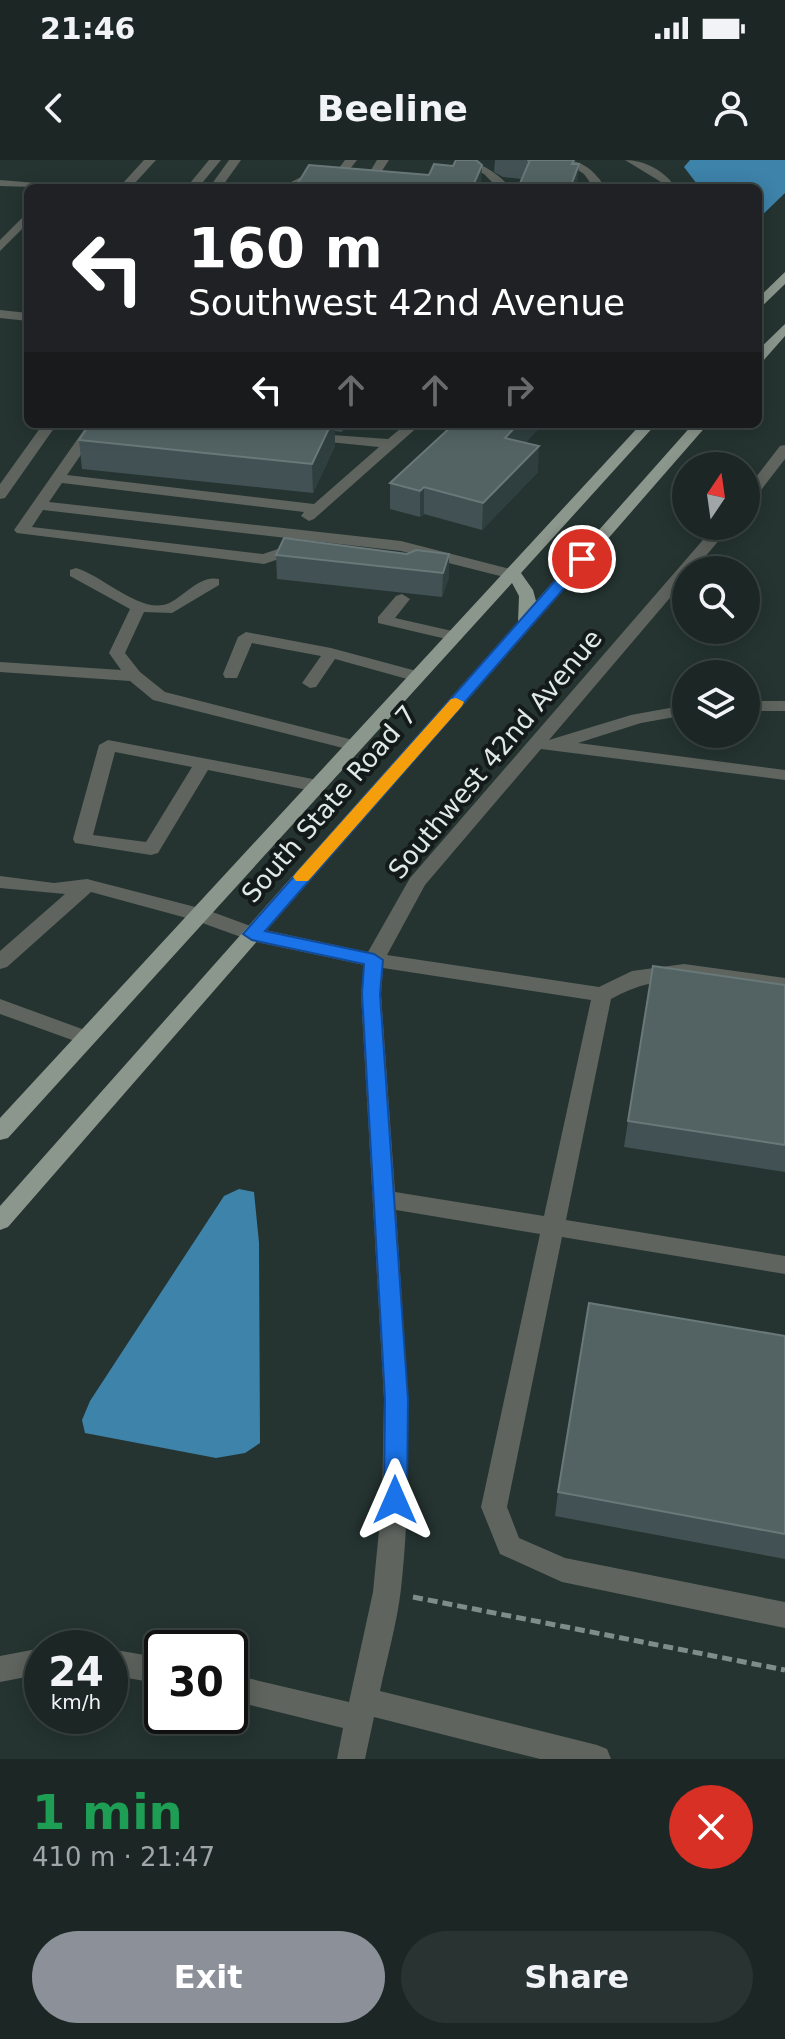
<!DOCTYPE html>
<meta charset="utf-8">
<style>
:root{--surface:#1c2725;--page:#293332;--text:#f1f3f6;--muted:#a0a5a7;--line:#3a4442;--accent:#8c9099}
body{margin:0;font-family:"DejaVu Sans",sans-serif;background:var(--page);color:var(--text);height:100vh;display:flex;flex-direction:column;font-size:30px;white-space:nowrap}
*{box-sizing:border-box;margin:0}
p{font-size:26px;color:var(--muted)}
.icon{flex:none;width:44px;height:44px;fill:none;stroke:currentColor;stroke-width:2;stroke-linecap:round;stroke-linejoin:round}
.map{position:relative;height:1599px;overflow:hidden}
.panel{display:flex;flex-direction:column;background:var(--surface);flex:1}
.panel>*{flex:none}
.hud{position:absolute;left:24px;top:24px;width:738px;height:244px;border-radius:12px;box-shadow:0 4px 20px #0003,0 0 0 2px var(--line);background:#202124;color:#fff;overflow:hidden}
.needle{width:52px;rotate:13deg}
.controls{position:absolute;left:672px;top:292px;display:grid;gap:16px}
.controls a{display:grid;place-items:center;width:88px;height:88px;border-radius:50%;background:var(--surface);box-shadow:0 4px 20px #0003,0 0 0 2px var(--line);font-size:40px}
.speed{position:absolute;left:24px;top:1470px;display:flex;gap:16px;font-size:40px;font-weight:700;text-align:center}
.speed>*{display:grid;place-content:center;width:104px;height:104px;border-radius:50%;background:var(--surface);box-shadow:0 4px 20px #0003,0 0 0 2px var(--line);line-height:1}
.speed small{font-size:20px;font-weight:400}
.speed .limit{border:4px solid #111;border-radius:12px;background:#fff;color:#111}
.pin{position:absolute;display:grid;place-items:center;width:68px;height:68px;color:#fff;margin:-34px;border:4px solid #fff;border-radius:50%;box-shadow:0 2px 8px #0007}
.me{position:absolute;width:88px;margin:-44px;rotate:0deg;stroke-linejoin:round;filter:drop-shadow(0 0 6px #0008)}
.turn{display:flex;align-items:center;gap:28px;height:168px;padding:0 32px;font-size:36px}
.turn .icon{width:104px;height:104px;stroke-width:2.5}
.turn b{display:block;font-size:56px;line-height:68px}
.lanes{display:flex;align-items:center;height:76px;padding:0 32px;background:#0003;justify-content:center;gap:40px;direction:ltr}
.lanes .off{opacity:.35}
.round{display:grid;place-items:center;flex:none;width:84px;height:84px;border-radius:42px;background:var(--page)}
.overview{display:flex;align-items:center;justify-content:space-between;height:136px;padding:0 32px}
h1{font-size:48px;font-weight:700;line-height:60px;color:#1e9e55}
.primary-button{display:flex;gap:16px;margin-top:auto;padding:16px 32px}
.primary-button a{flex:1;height:92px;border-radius:48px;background:var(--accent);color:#fff;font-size:32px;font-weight:700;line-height:92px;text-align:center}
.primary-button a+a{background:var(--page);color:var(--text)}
.status{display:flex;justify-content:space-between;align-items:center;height:56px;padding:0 40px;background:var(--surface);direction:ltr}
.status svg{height:22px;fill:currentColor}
header{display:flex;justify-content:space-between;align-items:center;height:104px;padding:0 32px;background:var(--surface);font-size:36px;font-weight:700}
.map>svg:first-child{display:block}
.water{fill:#3e83aa}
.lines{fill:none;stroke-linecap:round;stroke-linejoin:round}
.path{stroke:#7f8c89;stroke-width:5;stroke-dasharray:10 5;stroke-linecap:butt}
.minor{fill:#5f645f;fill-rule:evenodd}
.major{fill:#8b968d;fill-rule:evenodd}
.wall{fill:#425254}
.shaded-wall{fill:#2f3f3f}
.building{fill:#536364;stroke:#697878;stroke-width:2}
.route{fill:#1a73e8;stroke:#114b97;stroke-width:2}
.slow{fill:#f59e0b}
.labels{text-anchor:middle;stroke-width:8;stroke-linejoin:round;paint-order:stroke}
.street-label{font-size:26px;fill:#dfe9e6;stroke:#131a19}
</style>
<div class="status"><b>21:46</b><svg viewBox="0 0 49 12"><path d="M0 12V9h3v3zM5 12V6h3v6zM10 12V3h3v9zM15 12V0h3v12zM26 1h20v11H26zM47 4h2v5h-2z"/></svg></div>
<header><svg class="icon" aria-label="back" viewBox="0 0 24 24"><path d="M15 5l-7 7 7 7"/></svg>Beeline<svg class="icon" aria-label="person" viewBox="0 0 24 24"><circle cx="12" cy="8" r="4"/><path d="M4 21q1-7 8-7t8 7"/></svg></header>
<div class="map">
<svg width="785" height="1599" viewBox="0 0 785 1599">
<rect width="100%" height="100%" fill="#253431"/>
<path class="water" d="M690 0H785V33L758 59V28H700L684 7Z
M239 1029 254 1032 259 1083 260 1283 245 1293 216 1298 85 1273 82 1260 90 1241 224 1036Z"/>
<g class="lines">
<path class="path" d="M413 1437 785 1510"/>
<path class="minor" d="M144 0H156L135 23 140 28H128L123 23Z
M209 0H221L198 28H186Z
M229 0H241L221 28H209Z
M345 0H357L350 9 365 12V16L338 14 336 12Z
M377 0H389L378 17H370L368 15Z
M455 0C479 0 495 11 511 28H498L484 14Z
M562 0C584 0 594 11 606 28H594L584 14Z
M625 0C645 0 665 11 676 28H664L661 22Z
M326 12 330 13V17L294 28H279L301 17Z
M0 20 61 25 67 28 0 26Z
M28 52V63L0 91V80Z
M0 150 28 153V161L0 158Z
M43 264H57L5 338 0 339V324Z
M88 264H102L67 315 314 344 379 287 309 280 304 279V273L388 279 406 264H421L314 359 309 361 301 356 304 352 62 323 49 342 401 381 518 411 520 414 512 419 401 391 43 350 32 367 263 394 281 388 307 394 310 397 302 402 282 398 264 404 17 373 14 370Z
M785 285V299L751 343 746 344V330L780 286Z
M715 366H731L694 410H686V419L549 580 631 555 686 545V555L641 563 578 583 785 610V620L541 589 425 725 387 795 599 827 632 811 684 804 785 818V832C723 823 669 806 611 839L566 1060 785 1096V1114L562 1077 507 1347 519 1378 565 1398 785 1442V1468L562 1422 500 1394 481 1347 540 1074 396 1050C404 1176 415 1302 401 1429 397 1463 387 1498 380 1531L597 1585 607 1589 611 1599H540L374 1557 365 1599H337L343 1568 230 1540V1514L349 1542 373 1432 382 1340 384 1239 361 834 364 805 252 781 194 760 91 732 7 807 0 809V791L65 734 0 728V716L54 723 87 719 207 750 256 768 368 792 410 718ZM383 808 591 840 544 1056 395 1032 381 834Z
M76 408C101 415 136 450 163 445 182 441 197 414 219 419V425L172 453 144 452 125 493 140 512 165 532 361 582 364 586 355 591 153 540 130 521 0 512V502L121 510 109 493 130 449 70 416V410Z
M402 434 410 439 395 458 461 473 463 476 461 479 455 481 378 463V457L396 436Z
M246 472 331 488 424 513 426 517 418 522 335 499 316 527 310 528 302 523 321 496 252 483 237 518H225L223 514 238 477Z
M746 541H785V551H746Z
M108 580 318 620 327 626 318 632 208 610 158 693 151 695 75 683 73 679 99 585ZM115 592 192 607 146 682 93 675Z
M0 839 93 873 96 878 93 883 86 885 0 854Z
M42 1488V1514L0 1522V1496Z
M110 1489 162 1498V1524L110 1515Z"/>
<path class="major" d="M785 112V124L758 150V138Z
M785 164V176L763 201 758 202V190Z
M641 264H656L521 413 533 430 536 441 693 264H708L8 1067 0 1070V1046L518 462 519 436 512 423 8 978 0 980V958Z"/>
</g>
<path class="wall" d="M495 0H574V4L522 19 503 17 494 12Z
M90 264H395L393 270 345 265 342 272 335 271V286L313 333 82 309 79 280Z
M454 264H543L525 283 538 312 482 370 424 354 420 357 390 349V323Z
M416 390 449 417 442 437 277 419 276 395 407 394Z
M785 825V1012L624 987 628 961Z
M785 1176V1399L555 1356 558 1332Z"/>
<path class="shaded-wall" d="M574 0 573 20 579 4 577 28H570L572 4Z
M482 5 481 28H472Z
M331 264H335V286L313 333 312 304Z
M518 264H543L504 304 505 278Z
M539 286 538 312 482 370 483 343Z
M424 327V354L420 357V331Z
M449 394V417L442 437 443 413Z"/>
<path class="building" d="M456 0H476L482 5 472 28H295L309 5 429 15 434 4 453 6Z
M527 0H574L572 4H579L570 28H518L530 0Z
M90 264H331L312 304 79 280Z
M454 264H518L505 278 539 286 483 343 424 327 420 331 390 323Z
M284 378 407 394 416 390 449 394 443 413 276 395Z
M653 806 785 825V985L628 961Z
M589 1143 785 1176V1374L558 1332Z"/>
<path class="route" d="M582 395 589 399 587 402 265 771 374 794 383 800 380 834 408 1239 407 1340 404 1348 395 1351 387 1348 384 1340 385 1239 362 834 364 804 252 780 243 774 577 396Z"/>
<path class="slow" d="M456 538 464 542 462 546 308 721H296L293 717 296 713 451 539Z"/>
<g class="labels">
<g class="street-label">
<text transform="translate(495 594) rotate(-50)" y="9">Southwest 42nd Avenue</text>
<text transform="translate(329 644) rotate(-49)" y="9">South State Road 7</text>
</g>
</g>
</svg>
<div class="controls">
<a><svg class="needle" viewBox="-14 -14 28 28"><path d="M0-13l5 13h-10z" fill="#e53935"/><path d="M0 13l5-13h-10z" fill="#a0a5a7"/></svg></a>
<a><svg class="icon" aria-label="search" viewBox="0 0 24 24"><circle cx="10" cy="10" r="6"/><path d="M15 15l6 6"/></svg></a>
<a><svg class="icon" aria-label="layers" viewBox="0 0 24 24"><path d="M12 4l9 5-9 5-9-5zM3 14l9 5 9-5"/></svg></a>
</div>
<div class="speed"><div>24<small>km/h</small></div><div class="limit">30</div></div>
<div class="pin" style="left:582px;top:399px;background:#d93025"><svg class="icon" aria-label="arrive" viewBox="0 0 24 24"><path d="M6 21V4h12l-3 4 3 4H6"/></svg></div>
<svg class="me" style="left:395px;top:1340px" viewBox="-20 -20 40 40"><path d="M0-17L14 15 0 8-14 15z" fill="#1a73e8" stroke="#fff" stroke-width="4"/></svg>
<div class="hud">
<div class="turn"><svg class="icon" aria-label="left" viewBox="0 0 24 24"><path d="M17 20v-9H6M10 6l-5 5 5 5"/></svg><div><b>160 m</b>Southwest 42nd Avenue</div></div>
<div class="lanes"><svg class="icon" aria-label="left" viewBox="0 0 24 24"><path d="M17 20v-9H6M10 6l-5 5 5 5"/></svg><svg class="icon off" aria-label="ahead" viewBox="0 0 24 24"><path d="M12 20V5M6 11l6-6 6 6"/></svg><svg class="icon off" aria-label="ahead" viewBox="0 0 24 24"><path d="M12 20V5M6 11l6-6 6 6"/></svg><svg class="icon off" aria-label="right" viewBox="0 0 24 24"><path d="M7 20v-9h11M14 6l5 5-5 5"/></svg></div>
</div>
</div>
<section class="panel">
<div class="overview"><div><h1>1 min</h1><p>410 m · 21:47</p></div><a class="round" style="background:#d93025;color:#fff"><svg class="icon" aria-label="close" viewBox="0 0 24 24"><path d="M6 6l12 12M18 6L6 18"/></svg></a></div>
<div class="primary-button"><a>Exit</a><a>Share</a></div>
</section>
